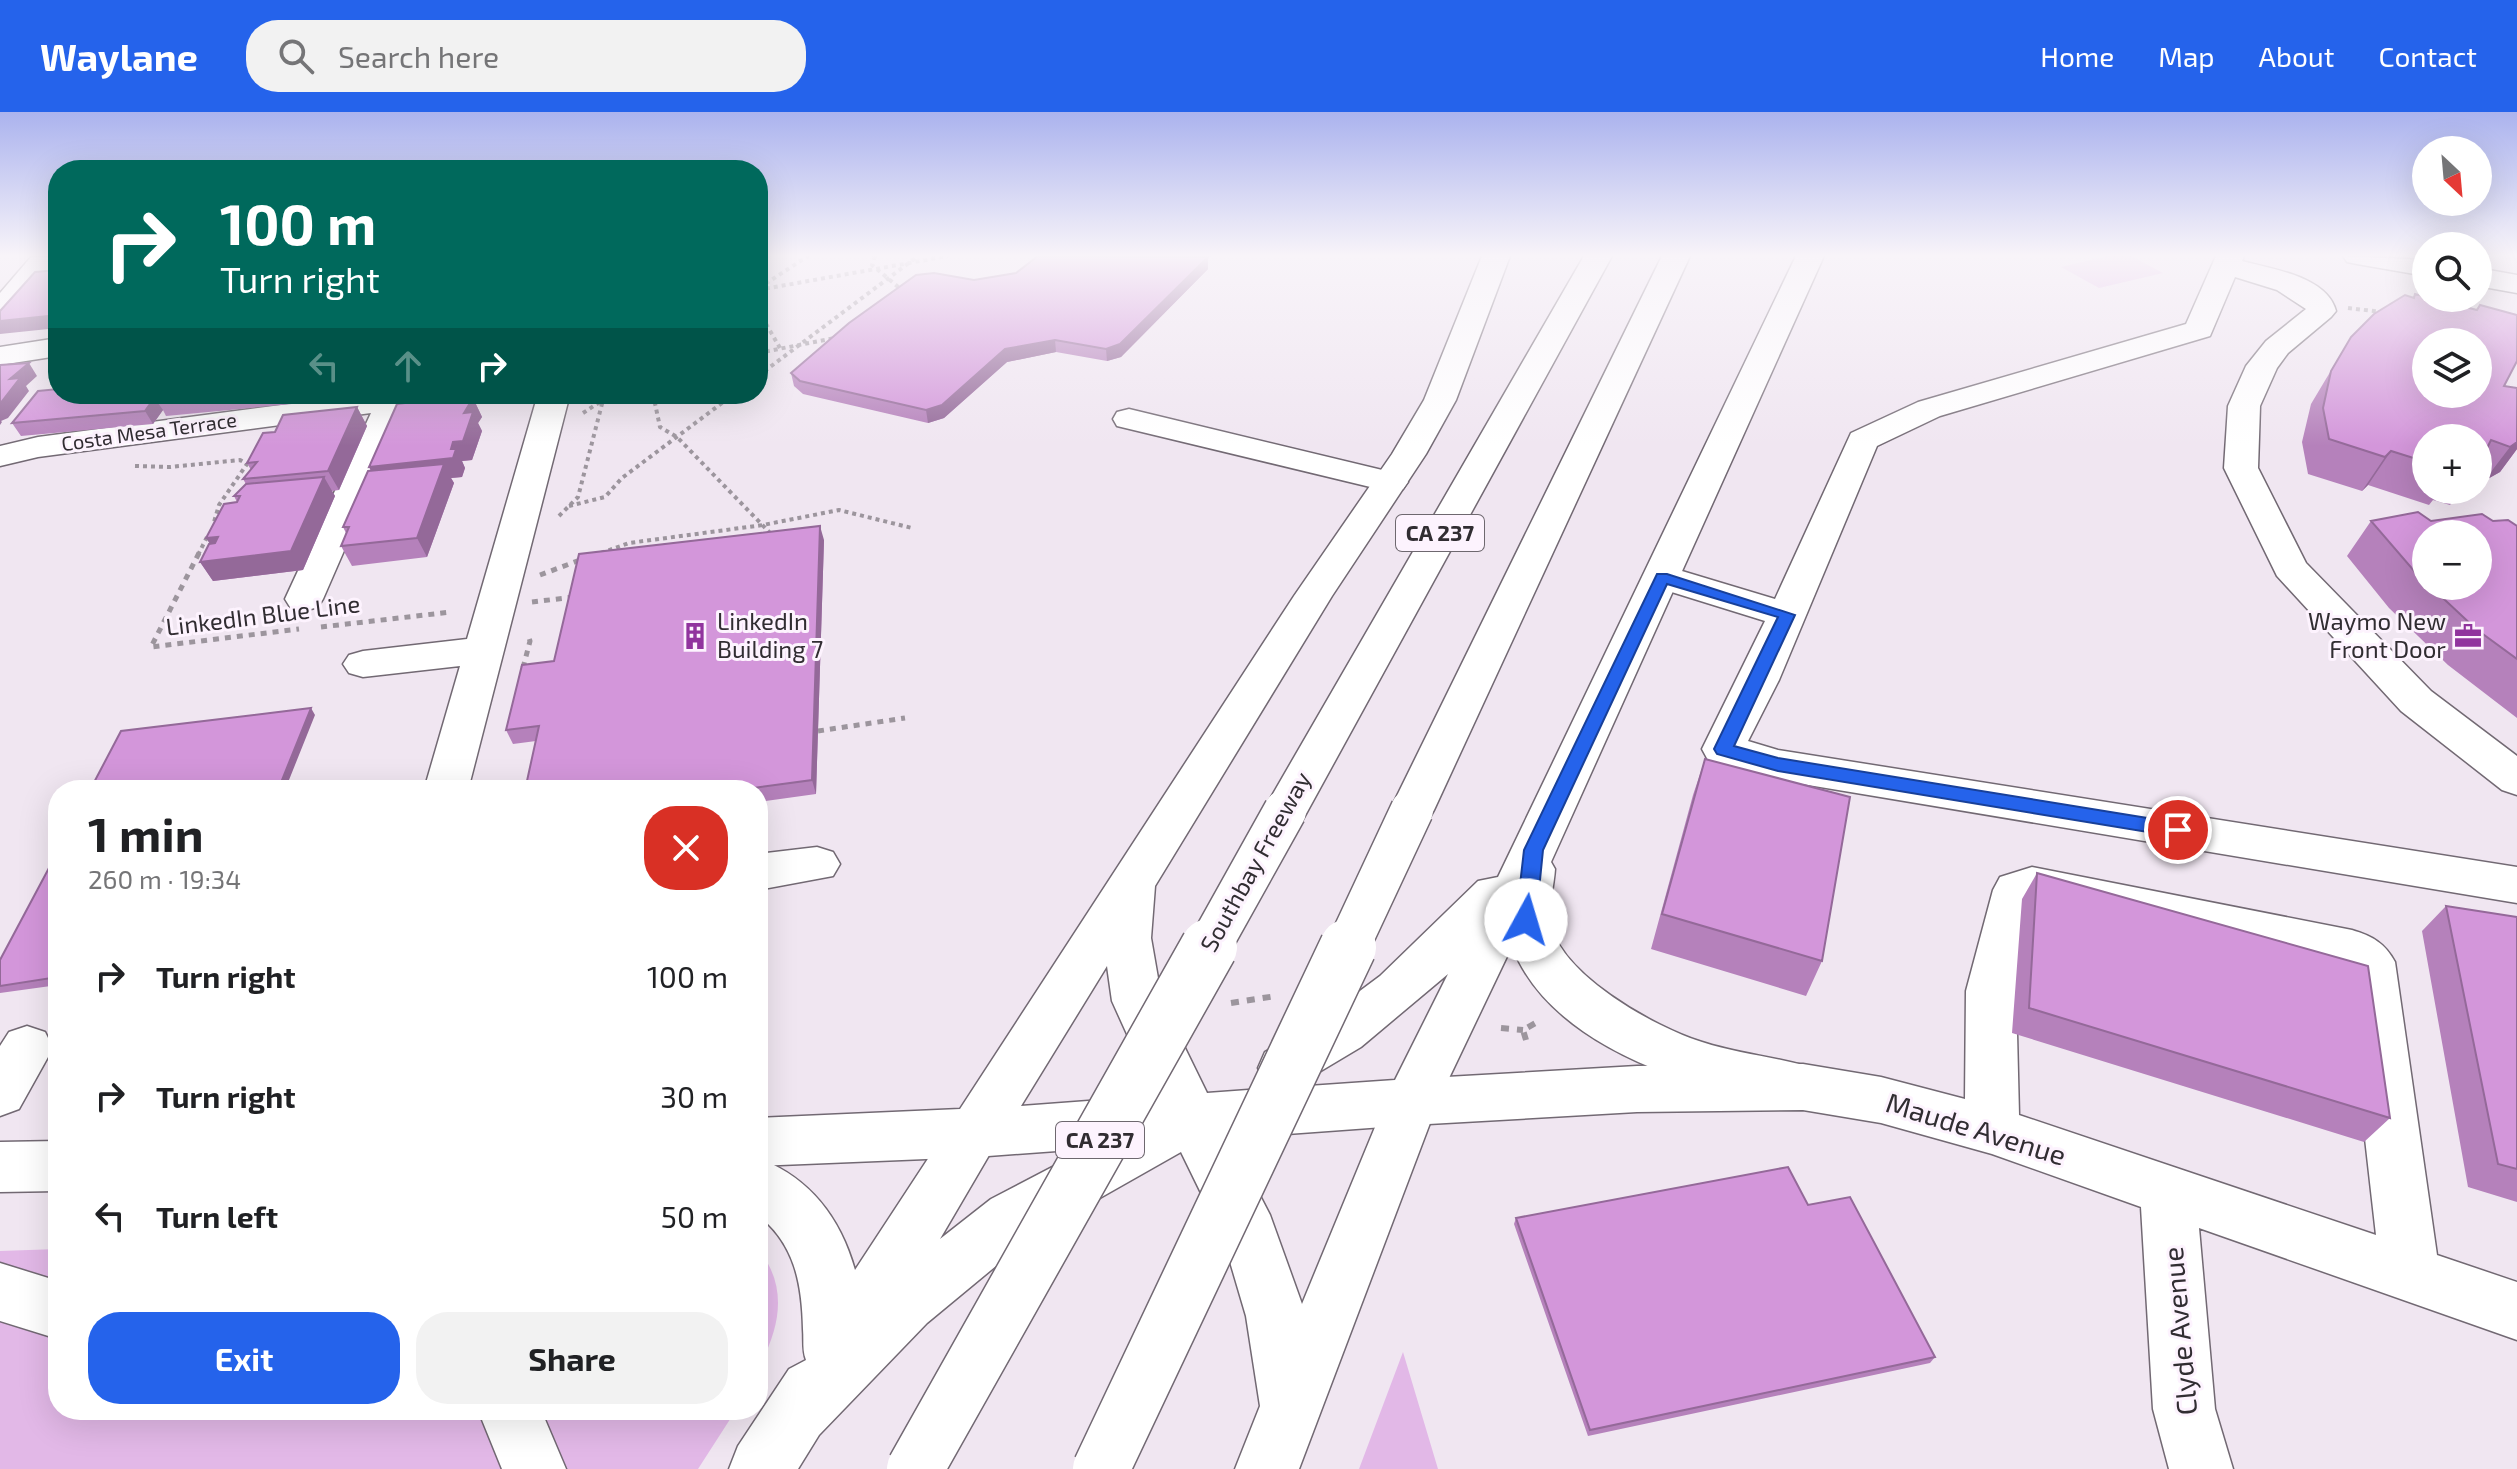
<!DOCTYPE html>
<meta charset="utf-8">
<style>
:root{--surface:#fff;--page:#f2f2f2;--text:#202124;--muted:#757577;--accent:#2563eb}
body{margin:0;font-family:"Exo 2",sans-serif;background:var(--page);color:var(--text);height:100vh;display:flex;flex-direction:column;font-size:30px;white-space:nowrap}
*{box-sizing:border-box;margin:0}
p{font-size:26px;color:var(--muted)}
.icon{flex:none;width:44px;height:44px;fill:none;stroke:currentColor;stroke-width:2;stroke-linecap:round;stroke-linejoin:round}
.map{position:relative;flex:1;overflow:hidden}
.side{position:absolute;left:48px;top:668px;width:720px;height:640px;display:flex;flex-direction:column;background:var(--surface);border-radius:32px;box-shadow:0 8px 32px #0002}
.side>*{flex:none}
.banner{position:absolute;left:48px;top:48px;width:720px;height:244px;border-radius:32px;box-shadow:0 8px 32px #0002;background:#00695c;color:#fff;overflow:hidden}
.needle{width:52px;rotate:154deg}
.buttons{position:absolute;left:2412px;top:24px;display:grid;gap:16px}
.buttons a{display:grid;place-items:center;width:80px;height:80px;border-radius:50%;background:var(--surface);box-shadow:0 8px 32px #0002;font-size:40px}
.pin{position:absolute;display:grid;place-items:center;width:68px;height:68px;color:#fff;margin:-34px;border:4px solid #fff;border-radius:50%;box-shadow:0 2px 8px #0007}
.me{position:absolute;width:88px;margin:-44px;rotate:6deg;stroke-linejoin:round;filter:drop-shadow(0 0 6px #0008)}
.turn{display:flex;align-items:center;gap:28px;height:168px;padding:0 40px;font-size:36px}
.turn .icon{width:104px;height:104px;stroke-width:2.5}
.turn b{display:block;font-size:56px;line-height:68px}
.lanes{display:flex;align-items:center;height:76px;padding:0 40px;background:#0003;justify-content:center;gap:40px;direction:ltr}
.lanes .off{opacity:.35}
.round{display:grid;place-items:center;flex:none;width:84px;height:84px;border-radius:32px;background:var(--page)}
.headline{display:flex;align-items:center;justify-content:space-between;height:136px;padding:0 40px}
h1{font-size:48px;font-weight:700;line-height:60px}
.action{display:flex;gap:16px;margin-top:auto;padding:16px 40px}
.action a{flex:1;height:92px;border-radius:32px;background:var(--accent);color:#fff;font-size:32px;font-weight:700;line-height:92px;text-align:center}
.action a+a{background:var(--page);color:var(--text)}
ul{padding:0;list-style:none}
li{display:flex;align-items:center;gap:24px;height:120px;padding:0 40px}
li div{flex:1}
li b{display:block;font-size:30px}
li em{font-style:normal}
header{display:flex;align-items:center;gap:48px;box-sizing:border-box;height:112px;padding:0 40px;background:var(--accent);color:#fff}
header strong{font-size:38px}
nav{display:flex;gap:44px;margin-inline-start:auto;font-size:28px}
.search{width:560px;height:72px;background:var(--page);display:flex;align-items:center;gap:20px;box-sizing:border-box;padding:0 28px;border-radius:32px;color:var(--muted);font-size:30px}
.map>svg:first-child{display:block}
.green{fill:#e2b8e7}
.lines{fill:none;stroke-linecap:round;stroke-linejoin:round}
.minor-casing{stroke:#726973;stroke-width:3}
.major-casing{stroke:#726973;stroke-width:3}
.highway-casing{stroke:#726973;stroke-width:3}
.path-far2{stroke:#9c959d;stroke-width:4;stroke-dasharray:4 4;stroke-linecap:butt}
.path-far1{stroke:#9c959d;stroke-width:5;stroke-dasharray:6 6;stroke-linecap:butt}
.path{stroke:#9c959d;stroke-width:6;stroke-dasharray:8 8;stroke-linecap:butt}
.minor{fill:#fff;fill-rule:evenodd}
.major{fill:#fff;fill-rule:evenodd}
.highway{fill:#fff;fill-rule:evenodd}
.highway-bridge-far1-casing{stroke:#726973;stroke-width:45;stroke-linecap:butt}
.highway-bridge-casing{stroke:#726973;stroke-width:59;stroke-linecap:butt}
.highway-bridge-far1{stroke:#fff;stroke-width:42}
.highway-bridge{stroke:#fff;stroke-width:56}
.wall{fill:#b581bb;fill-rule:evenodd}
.shaded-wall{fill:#946999}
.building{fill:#d396da;stroke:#946999;stroke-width:2;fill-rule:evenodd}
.route{fill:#2563eb;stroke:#184099;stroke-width:2}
.labels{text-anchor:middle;stroke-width:6;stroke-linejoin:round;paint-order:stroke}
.far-street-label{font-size:20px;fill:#312d32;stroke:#fdf3fe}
.shield{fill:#fdf3fe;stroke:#6e686f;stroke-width:2}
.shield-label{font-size:22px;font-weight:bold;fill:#312d32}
.street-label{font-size:24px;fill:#312d32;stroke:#fdf3fe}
.poi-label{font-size:24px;fill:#312d32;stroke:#fdf3fe;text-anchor:start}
.near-street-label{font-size:28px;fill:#312d32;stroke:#fdf3fe}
</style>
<header>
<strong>Waylane</strong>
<div class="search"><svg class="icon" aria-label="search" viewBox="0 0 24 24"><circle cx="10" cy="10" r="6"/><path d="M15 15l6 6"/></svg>Search here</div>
<nav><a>Home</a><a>Map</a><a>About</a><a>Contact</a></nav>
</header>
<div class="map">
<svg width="2517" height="1357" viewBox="0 0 2517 1357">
<rect width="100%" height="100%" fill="#f0e6f1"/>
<path class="green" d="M2108 144H2131L2163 161 2099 176 2061 155Z
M58 1137V1298H736L698 1357H0V1139Z
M758 1137C789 1175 780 1216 758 1257Z
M1403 1240 1438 1357H1359Z"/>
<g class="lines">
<g class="minor-casing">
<path id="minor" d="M2216 144H2244L2242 149C2271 157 2327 164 2336 199L2331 205 2288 241 2277 256 2260 294 2258 356 2306 451 2431 579 2517 644V683L2502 678 2401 599 2277 464 2224 356 2228 294 2246 254 2266 229 2306 197 2277 178 2235 165 2210 224 1940 304 1877 334 1779 568 1748 629 1778 638 2517 755V791L1778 668 1708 648 1702 637 1765 509 1649 473 1643 465 1649 457 1662 453 1775 487 1851 321 1918 290 2186 212Z
M31 145H51L55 151 10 205 0 208V181Z
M58 226V244L0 253V235Z
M365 282H454L449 289 406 296 323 487 318 495 304 499 290 495 285 487 371 301 38 345 0 354V334L38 325Z
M538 282H570L468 678H424L460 554 363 565 349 561 343 552 349 543 363 539 467 527Z
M1129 297 1403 363 1408 370 1403 377 1391 380 1117 314 1113 307 1117 300Z
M817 735 833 740 840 752 833 764 758 778V742Z
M2032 755 2352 818C2372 824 2385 831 2395 850L2437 1143 2517 1170V1228L2199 1116 2215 1297 2233 1357H2169L2153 1297 2141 1095 1992 1042 1881 1011 1803 998 1637 1000 1411 1013 1392 1006 1384 990 1392 974 1411 967 1637 954 1803 952 1881 965 1965 987 1966 879 1993 778 2000 765ZM2037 792 2339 854 2346 859 2376 1123 2019 1003 2016 879Z
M27 914 45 920 53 936 19 997 0 1004V934L9 920Z
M0 1151 58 1169V1227L0 1209Z
M478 1298H541L566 1357H502Z"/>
</g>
<g class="major-casing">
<path id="major" d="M1482 144H1510L1456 288 1426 342 1332 484 1155 774 1151 826 1162 889 1207 981 1277 976 1265 972 1258 956 1265 940 1325 905 1380 864 1478 769 1498 765 1796 144H1824L1551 750 1555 757C1554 773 1549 791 1550 806 1554 860 1656 916 1702 930 1741 943 1783 945 1822 959L1829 975 1822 991C1795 1001 1771 991 1744 985 1659 965 1545 922 1512 834L1430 1006 1411 1013 975 1045 758 1054V1006L960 997 1294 484 1392 342 1424 288ZM1107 854 1112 889 1155 984 1021 994ZM1448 862 1395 968 1294 975 1361 935Z
M2343 144 2426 148V164L2357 152 2347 150Z
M2478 156 2517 163V181L2478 174Z
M58 1029V1079L0 1080V1030Z"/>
</g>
<g class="highway-casing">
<path id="highway" d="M1584 144H1612L1301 711 1285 715 1269 711 1263 699Z
M1662 144H1690L1434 698 1428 709 1412 714 1396 709 1390 698Z
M1411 967 1430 974 1438 990 1299 1357H1235L1260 1294 1246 1204 1223 1126 1181 1040 1031 1125 927 1211 819 1323 798 1357H729L738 1334 789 1257 806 1248C802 1238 804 1228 803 1217 802 1172 795 1132 758 1103V1046C810 1066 840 1105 855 1158L956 1004 975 997 994 1004 1002 1021 940 1127 991 1087 1192 982 1211 989 1270 1103 1302 1192 1392 974Z"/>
</g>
<path class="path-far2" d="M875 144 872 153 903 179
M759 176 808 144
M758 178 948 144
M2348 196 2382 200
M758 198 780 236
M758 241 835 226
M758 264 918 144
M653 282 660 315 677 325 773 424
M583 301 612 282
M135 354 170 355 240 348 247 352 219 393 214 410
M569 394 605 385 622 366 734 282
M559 404 578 385 603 288
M601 441 629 431 763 413 839 398 912 416
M198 443 208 423"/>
<path class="path-far1" d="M199 441 151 535 299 517
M540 463 580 448
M532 490 574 485
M321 515 451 500
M523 556 530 529 528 523
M818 619 905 606"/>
<path class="path" d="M1231 891 1276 884
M1501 916 1523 918
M1526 928 1523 918 1541 908"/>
<use href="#minor" class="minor"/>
<use href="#major" class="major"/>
<use href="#highway" class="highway"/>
<g class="highway-bridge-far1-casing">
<path id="highway-bridge-far1" d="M1208 837 1285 699
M1347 837 1412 698"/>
</g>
<g class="highway-bridge-casing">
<path id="highway-bridge" d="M915 1357 1209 835
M1101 1357 1348 835"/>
</g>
<use href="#highway-bridge-far1" class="highway-bridge-far1"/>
<use href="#highway-bridge" class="highway-bridge"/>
</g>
<path class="wall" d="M1208 157 1121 245 1107 249 1056 240 1007 250 944 306 928 311 803 282 794 274 791 261 974 168Z
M2413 185 2476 198 2480 193 2504 274 2517 276V337L2500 360 2484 369 2478 367V326H2426V378H2461L2450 393 2433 388 2429 393 2368 373 2362 379 2308 362 2302 330 2311 292 2351 225Z
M58 282H297L292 292 166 304 163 298 153 312 21 324 12 311Z
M312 282H336L313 284Z
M469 283 471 286H473L482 305 478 311 482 319 472 348 462 349 465 356 462 365 451 366 454 371 427 445 352 454 341 434 346 421 343 415 371 359 369 355Z
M357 295 367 314 339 378 332 379 335 384 303 458 213 469 200 450 237 390 234 384 246 372 243 367 251 358 247 351 275 320Z
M2371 409H2493L2517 414V606L2448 553 2389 496 2347 444ZM2426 422 2478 474H2426Z
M824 428 816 682 758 690V678H525L536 629 513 632 506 618 554 549Z
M1705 647 1822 849 1806 884 1651 837 1693 683Z
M58 739V873L0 881V848Z
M2037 761 2390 1006 2364 1030 2012 921 2022 787Z
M2446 794 2517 805V1090L2468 1075 2422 819Z
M1808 1093 1935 1245 1930 1251 1588 1324 1514 1112 1516 1106Z"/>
<path class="shaded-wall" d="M758 144H772L758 153Z
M1208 145V157L1121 245 1107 249 1106 237Z
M58 203V216L0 222V209Z
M1055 228 1056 240 1007 250 944 306 928 311 926 298 1005 237Z
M29 251 37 264 26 274 29 279 8 306 1 309 2 310 0 313V292L10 267Z
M157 282H174L158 291 163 298 153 312 145 299Z
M286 282H297L292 292Z
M469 283 472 289 473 286 482 305 478 311 482 319 472 348 462 349 465 356 462 365 451 366 454 371 427 445 417 426 380 375 369 355 451 337 464 301Z
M357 295 367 314 339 378 328 359Z
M2517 330V337L2500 360 2484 369 2510 335Z
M2391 339 2368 373 2362 379 2385 345Z
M324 365 335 384 303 458 213 469 200 450Z
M820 414 824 428 816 682 812 668Z
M218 425 219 446 206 426Z
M311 596 315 603 285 678H278Z"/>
<path class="building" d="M1038 144 1208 145 1120 232 1106 237 1055 228 1005 237 942 293 926 298 800 269 791 261 849 211 916 163 934 161 974 168 1016 161Z
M58 158V203L0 209V199L35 160Z
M2415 182 2477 198 2480 193 2517 203V249L2504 274 2517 276V330L2510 335 2491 328 2478 354V326H2426V350L2391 339 2385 345 2329 327 2323 296 2331 259 2351 225 2374 202 2405 183 2414 186ZM2426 230H2478V282H2426Z
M29 251 10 267 20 266 0 292V253Z
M58 277V282H157L145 299 12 311 38 279Z
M164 282H252L158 291Z
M469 283 468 287 473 286 464 301 473 300 463 329 453 330 451 337H456L453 346 369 355 397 292Z
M357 295 328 359 243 367 257 350 247 351 263 321 275 320 283 303Z
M444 352 417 426 341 434 349 415H343L368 359Z
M324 365 291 439 200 450 209 432 215 431 218 425 206 426 224 392 237 390 240 384H234L246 372Z
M2418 400 2431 409 2482 402 2493 409 2508 408 2517 414V547L2476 517 2430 474H2478V422H2426V470L2415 460 2371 409Z
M820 414 812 668 739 678H525L539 614 506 618 522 553 554 549 579 442Z
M311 596 278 678H90L121 619Z
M1705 647 1850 685 1822 849 1662 802Z
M58 739V865L0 874V848Z
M2037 761 2368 854 2390 1006 2029 896Z
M2446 794 2517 805V1057L2498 1052Z
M1788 1055 1808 1093 1850 1085 1935 1245 1590 1318 1516 1106Z"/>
<linearGradient id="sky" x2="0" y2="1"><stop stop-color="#abb3ee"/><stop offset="0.43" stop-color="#f8f4f9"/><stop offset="1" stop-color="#f8f4f9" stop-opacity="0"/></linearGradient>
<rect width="2517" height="334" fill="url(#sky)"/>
<path class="route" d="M1657 462H1667L1795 503 1734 634 1778 646 2178 711 2188 718 2178 725 1778 659 1717 642 1714 637 1778 505 1667 472 1543 738 1536 808 1526 816 1519 814 1516 808 1524 738Z"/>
<defs>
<g id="building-bare" transform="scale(2.16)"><path d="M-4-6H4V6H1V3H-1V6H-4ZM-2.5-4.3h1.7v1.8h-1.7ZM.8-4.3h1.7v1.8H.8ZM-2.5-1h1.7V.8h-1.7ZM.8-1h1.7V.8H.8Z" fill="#91349e" stroke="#fdf3fe" stroke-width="2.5" paint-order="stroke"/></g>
<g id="office-bare" transform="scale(2.16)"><path d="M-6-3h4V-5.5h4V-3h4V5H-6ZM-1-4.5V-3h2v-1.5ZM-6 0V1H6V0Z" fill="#91349e" stroke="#fdf3fe" stroke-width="2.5" paint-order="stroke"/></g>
</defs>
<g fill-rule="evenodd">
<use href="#building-bare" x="695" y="524"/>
<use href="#office-bare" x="2468" y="524"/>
</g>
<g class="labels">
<g class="far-street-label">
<text transform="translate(149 320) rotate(-8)" y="7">Costa Mesa Terrace</text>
</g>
<g class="shield">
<rect x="1396" y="403" width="88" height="36" rx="6"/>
<rect x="1056" y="1010" width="88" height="36" rx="6"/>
</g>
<g class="shield-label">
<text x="1440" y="429">CA 237</text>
<text x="1100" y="1036">CA 237</text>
</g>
<g class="street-label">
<text transform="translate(263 504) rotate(-7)" y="8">LinkedIn Blue Line</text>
<text transform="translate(1256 750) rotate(-61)" y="8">Southbay Freeway</text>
</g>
<g class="poi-label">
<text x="717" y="518">LinkedIn<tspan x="717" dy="28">Building 7</tspan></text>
<text x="2446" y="518" text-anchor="end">Waymo New<tspan x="2446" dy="28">Front Door</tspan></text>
</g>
<g class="near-street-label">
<text transform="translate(1976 1017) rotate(17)" y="10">Maude Avenue</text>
<text transform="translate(2180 1219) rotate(-95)" y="10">Clyde Avenue</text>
</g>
</g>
</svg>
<div class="buttons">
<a><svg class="needle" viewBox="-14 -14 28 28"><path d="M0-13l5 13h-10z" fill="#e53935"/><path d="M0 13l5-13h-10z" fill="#757577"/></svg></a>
<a><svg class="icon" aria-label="search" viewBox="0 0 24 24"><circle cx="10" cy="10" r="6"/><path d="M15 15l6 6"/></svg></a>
<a><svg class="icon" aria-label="layers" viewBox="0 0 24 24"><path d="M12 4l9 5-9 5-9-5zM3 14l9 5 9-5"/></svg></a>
<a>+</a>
<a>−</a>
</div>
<div class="pin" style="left:2178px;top:718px;background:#d93025"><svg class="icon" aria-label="arrive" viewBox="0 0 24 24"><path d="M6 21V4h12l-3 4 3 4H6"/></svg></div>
<svg class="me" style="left:1526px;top:808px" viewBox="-20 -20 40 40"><circle r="19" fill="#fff"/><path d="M0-13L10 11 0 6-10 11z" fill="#2563eb"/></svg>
<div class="banner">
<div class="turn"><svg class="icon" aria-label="right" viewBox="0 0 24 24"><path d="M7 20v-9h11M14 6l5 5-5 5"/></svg><div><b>100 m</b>Turn right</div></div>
<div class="lanes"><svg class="icon off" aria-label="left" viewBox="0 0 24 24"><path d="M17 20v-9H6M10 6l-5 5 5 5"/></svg><svg class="icon off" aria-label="ahead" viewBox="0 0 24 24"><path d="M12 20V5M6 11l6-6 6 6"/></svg><svg class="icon" aria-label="right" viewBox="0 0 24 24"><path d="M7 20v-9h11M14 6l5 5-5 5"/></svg></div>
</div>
<section class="side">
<div class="headline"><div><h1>1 min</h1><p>260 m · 19:34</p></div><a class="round" style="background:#d93025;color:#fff"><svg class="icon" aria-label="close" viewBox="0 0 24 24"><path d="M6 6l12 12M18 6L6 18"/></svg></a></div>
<ul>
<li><svg class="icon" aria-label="right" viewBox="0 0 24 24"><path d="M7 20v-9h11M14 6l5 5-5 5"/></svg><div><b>Turn right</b></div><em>100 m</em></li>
<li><svg class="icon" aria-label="right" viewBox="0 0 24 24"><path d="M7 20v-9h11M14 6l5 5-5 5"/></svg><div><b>Turn right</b></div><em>30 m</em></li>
<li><svg class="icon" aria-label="left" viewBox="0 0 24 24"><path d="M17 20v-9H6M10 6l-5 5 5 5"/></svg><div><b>Turn left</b></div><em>50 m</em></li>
</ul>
<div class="action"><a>Exit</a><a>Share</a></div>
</section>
</div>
